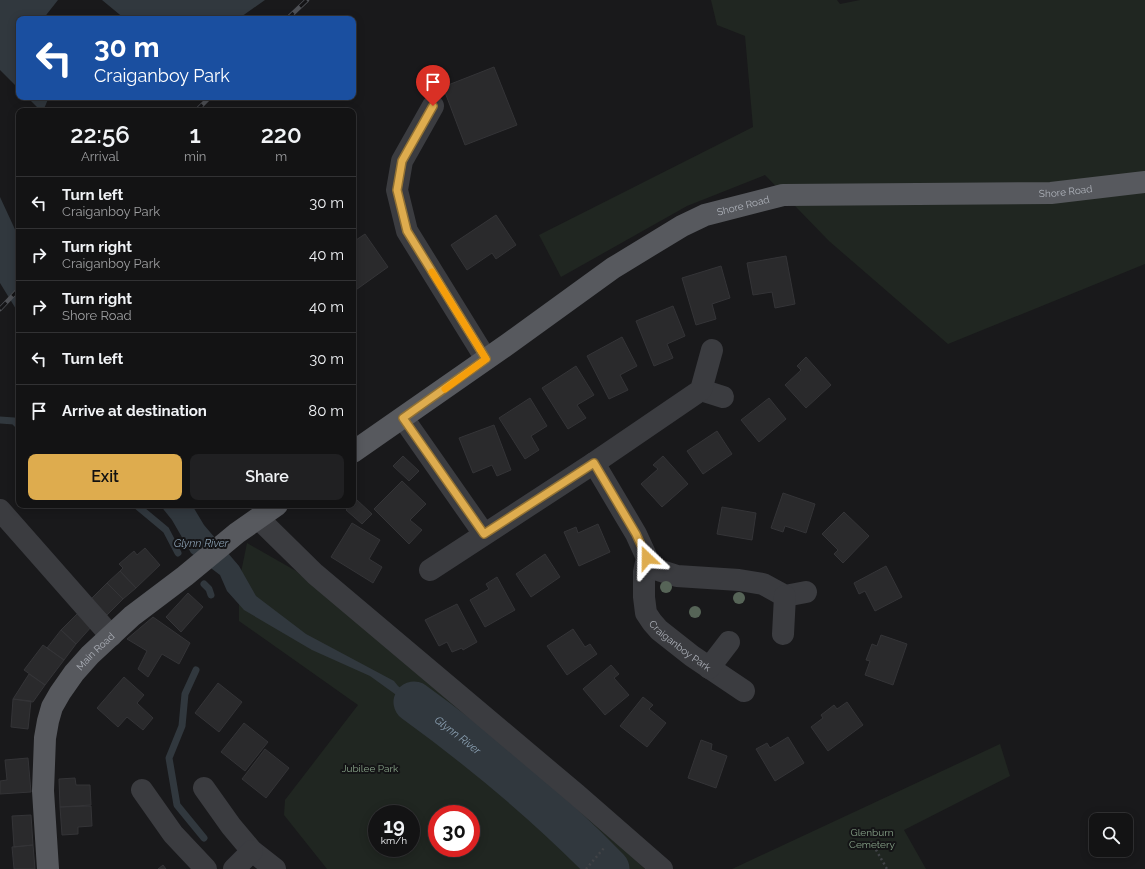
<!DOCTYPE html>
<style>
:root{--surface:#131314;--page:#202022;--text:#f1f3f6;--muted:#9d9ea0;--line:#323234;--accent:#deac4e}
body{margin:0;font-family:Raleway,sans-serif;background:var(--page);color:var(--text);height:100vh;display:flex;flex-direction:column;font-size:15px;white-space:nowrap}
*{box-sizing:border-box;margin:0}
p{font-size:13px;color:var(--muted)}
.icon{flex:none;width:22px;height:22px;fill:none;stroke:currentColor;stroke-width:2;stroke-linecap:round;stroke-linejoin:round}
.map{position:relative;flex:1;overflow:hidden}
.details{position:absolute;left:16px;top:108px;width:340px;height:400px;display:flex;flex-direction:column;background:var(--surface);border-radius:8px;box-shadow:0 2px 10px #0003,0 0 0 1px var(--line)}
.details>*{flex:none}
.hud{position:absolute;left:16px;top:16px;width:340px;height:84px;border-radius:8px;box-shadow:0 2px 10px #0003,0 0 0 1px var(--line);background:#1a4fa0;color:#fff;overflow:hidden}
.buttons{position:absolute;left:1089px;top:813px;display:grid;gap:8px}
.buttons a{display:grid;place-items:center;width:44px;height:44px;border-radius:8px;background:var(--surface);box-shadow:0 2px 10px #0003,0 0 0 1px var(--line);font-size:20px}
.speed{position:absolute;left:368px;top:805px;display:flex;gap:8px;font-size:20px;font-weight:700;text-align:center}
.speed>*{display:grid;place-content:center;width:52px;height:52px;border-radius:50%;background:var(--surface);box-shadow:0 2px 10px #0003,0 0 0 1px var(--line);line-height:1}
.speed small{font-size:10px;font-weight:400}
.speed .limit{border:6px solid #d22;background:#fff;color:#111}
.pin{position:absolute;display:grid;place-items:center;width:34px;height:34px;color:#fff;margin:-41px -17px;border-radius:50% 50% 50% 0;rotate:-45deg;box-shadow:0 0 4px #0007}
.pin .icon{rotate:45deg}
.me{position:absolute;width:44px;margin:-22px;rotate:337deg;stroke-linejoin:round;filter:drop-shadow(0 0 3px #0008)}
.turn{display:flex;align-items:center;gap:14px;height:84px;padding:0 12px;font-size:18px}
.turn .icon{width:52px;height:52px;stroke-width:2.5}
.turn b{display:block;font-size:28px;line-height:34px}
.eta{display:flex;justify-content:space-evenly;align-items:center;height:68px;text-align:center}
.eta b{font-size:24px;font-weight:600;line-height:28px}
.cta{display:flex;gap:8px;margin-top:auto;padding:8px 12px}
.cta a{flex:1;height:46px;border-radius:8px;background:var(--accent);color:#111;font-size:16px;font-weight:600;line-height:46px;text-align:center}
.cta a+a{background:var(--page);color:var(--text)}
ul{padding:0;list-style:none}
li{display:flex;align-items:center;gap:12px;height:52px;padding:0 12px;border-top:1px solid var(--line)}
li div{flex:1}
li b{display:block;font-size:15px}
li em{font-style:normal}
.map>svg:first-child{display:block}
.green{fill:#202621;fill-rule:evenodd}
.water{fill:#31383e}
.lines{fill:none;stroke-linecap:round;stroke-linejoin:round}
.stream{stroke:#31383e;stroke-width:7}
.river{stroke:#31383e;stroke-width:41}
.building{fill:#2a2a2c;stroke:#343437}
.path{stroke:#414347;stroke-width:2.5;stroke-dasharray:2 3;stroke-linecap:butt}
.minor{stroke:#3b3c40;stroke-width:22}
.major{stroke:#57595e;stroke-width:22}
.rail-casing{stroke:#4e5055;stroke-width:4.5}
.rail{stroke:#141416;stroke-width:3;stroke-dasharray:9;stroke-linecap:butt}
.tree{fill:#566457}
.route-casing{stroke:#907033;stroke-width:10}
.route{stroke:#deac4e;stroke-width:7}
.slow{stroke:#f59e0b;stroke-width:7}
.labels{text-anchor:middle;stroke-width:4;stroke-linejoin:round;paint-order:stroke}
.street-label{font-size:10px;fill:#adb1b9;stroke:#141416}
.park-label{font-size:10px;fill:#87a288;stroke:#141416}
.water-label{font-size:11px;font-style:italic;fill:#899eb0;stroke:#141416}
</style>
<div class="map">
<svg width="1145" height="869" viewBox="0 0 1145 869">
<rect width="100%" height="100%" fill="#19191b"/>
<path class="green" d="M711 0H837L840 4 860 0H1145V264L948 344 829 241 765 175 687 206 561 277 539 235 753 127 745 36 717 25Z
M247 543 296 571 591 818 645 869H327L284 815 285 800 358 705 239 621V582ZM377 814H411V848H377ZM437 814H471V848H437Z
M1000 744 1010 776 904 830 926 869H732Z"/>
<path class="water" d="M0 0H58L43 19H19V89L0 70Z
M102 0H265L238 19H125Z
M27 97H49L43 111H41Z
M0 197 19 238V314L0 283Z
M160 505H192L204 525 239 566 256 596 306 634 394 681 398 686 460 736 424 715 370 676 312 650 244 610 227 591 220 575 191 553 172 520Z"/>
<g class="lines">
<path class="stream" d="M0 420 14 421 19 426
M136 505 166 530 178 553
M204 584 209 589 211 595
M196 670 185 694 182 726 169 758 177 805 204 838"/>
<path class="river" id="s1" d="M414 702C483 752 549 807 609 869"/>
</g>
<path class="building" d="M494 67 517 125 465 145 443 87Z
M496 215 516 245 496 259 492 253 467 270 451 245Z
M365 234 388 267 353 292V242Z
M786 256 795 304 775 308 772 292 753 295 747 263Z
M721 266 730 298 712 304 716 319 696 325 682 278Z
M673 306 685 336 667 344 673 358 654 366 636 321Z
M622 337 637 366 620 375 628 390 609 399 587 356Z
M806 357 831 385 806 408 785 385 801 370 797 366Z
M576 366 594 395 577 405 586 418 568 429 542 388Z
M530 398 547 426 531 436 539 450 525 459 499 418Z
M769 398 786 419 759 442 741 420Z
M494 425 511 470 497 476 492 465 473 473 459 438Z
M717 431 732 454 703 474 687 451Z
M403 456 419 471 409 481 393 466Z
M663 456 688 484 662 507 641 484 658 469 653 465Z
M402 481 426 504 410 520 422 530 409 544 374 509Z
M783 493 815 504 806 533 785 526 783 532 771 528Z
M356 499 372 514 362 524 346 510 351 505H353V503Z
M722 507 756 513 752 540 717 534Z
M844 512 869 536 843 563 834 554 838 550 822 534Z
M352 523 380 540 369 559 382 567 373 583 331 557Z
M598 524 610 552 579 566 564 532 576 527 578 533Z
M145 548 160 565 136 588 120 571 123 568 119 564 134 551 137 555Z
M545 554 560 577 531 597 516 574Z
M886 566 902 597 875 611 865 591 859 594 854 583Z
M120 571 136 588 123 599 107 583Z
M497 577 515 610 485 627 470 600 489 589 486 584Z
M107 583 123 599 107 615 91 599Z
M188 593 203 607 181 632 166 617Z
M457 604 477 642 463 650 462 648 452 652 447 642 439 646 425 620Z
M79 612 92 626 76 644 61 630Z
M153 617 190 643 179 664 162 654 148 677 138 669 147 651 127 639Z
M573 629 585 647 590 644 597 654 567 675 547 646Z
M61 630 76 644 64 660 47 648Z
M881 635 907 644 893 685 865 675 870 661 866 660 872 644 877 646Z
M43 645 64 660 45 685 24 670Z
M611 665 619 674 614 678 629 695 605 715 583 689Z
M29 674 45 685 33 702 13 699Z
M124 677 144 695 137 703 153 718 143 730 127 717 118 727 97 708Z
M218 683 242 702 219 732 195 713Z
M643 697 653 705 649 709 666 723 647 747 620 726Z
M13 699 31 701 28 729 11 727Z
M847 702 863 725 828 751 811 727 823 718 821 715 834 705 837 709Z
M244 723 268 742 245 771 221 752Z
M788 737 804 763 775 781 756 749 767 743 770 748Z
M701 740 712 744 711 750 727 756 716 788 688 778Z
M265 749 289 768 266 798 242 779Z
M28 758 31 792 0 794V781L7 780 5 760Z
M75 778 76 785H90L91 805 60 807 59 779Z
M91 806 92 826 78 827V834L62 835 60 807Z
M31 815 33 845 14 847 12 816Z
M33 845 35 869H14L12 847Z
M163 865 166 869H158Z"/>
<g class="lines">
<path class="path" d="M871 841 887 869
M586 869 604 848"/>
<g class="minor">
<path d="M433 106 402 161 397 190 407 231 486 359"/>
<path d="M701 390 723 397"/>
<path d="M403 418 484 534"/>
<path id="s2" d="M594 463 636 534 647 558 644 572V597L646 613 652 622 659 630 692 656 744 691"/>
<path d="M0 510 111 636"/>
<path d="M259 519 315 574 576 794 662 869"/>
<path d="M647 558 655 569 677 576 739 580 763 584 785 596 806 592"/>
<path d="M430 570 594 463 701 390 712 350"/>
<path d="M783 634 785 596"/>
<path d="M709 668 729 642"/>
<path d="M204 788 231 826 252 851 275 869"/>
<path d="M142 790 173 834 206 869"/>
<path d="M234 869 252 851"/>
</g>
<g class="major">
<path id="s3" d="M353 452 508 344 613 268 682 226 705 215 783 195 1051 193 1145 182"/>
<path id="s4" d="M48 869 43 791 45 738 48 721 52 707 60 693 74 673 90 655 132 616 185 576 237 533 277 505"/>
</g>
<g class="rail-casing">
<path id="rail" d="M287 19 307 0
M196 111 210 97
M0 309 19 289"/>
</g>
<use href="#rail" class="rail"/>
</g>
<g class="tree">
<circle cx="666" cy="587" r="6"/>
<circle cx="739" cy="598" r="6"/>
<circle cx="695" cy="612" r="6"/>
</g>
<g class="lines">
<g class="route-casing">
<path id="route" d="M433 106 402 161 397 190 407 231 486 359 403 418 484 534 594 463 636 534 647 558"/>
</g>
<use href="#route" class="route"/>
<path class="slow" d="M432 272 486 359 445 389"/>
</g>
<g class="labels">
<g class="street-label">
<text dy="4" stroke="none"><textPath href="#s3" startOffset="788">Shore Road</textPath></text>
<text dy="4" stroke="none"><textPath href="#s3" startOffset="464">Shore Road</textPath></text>
<text dy="4" stroke="none"><textPath href="#s2" startOffset="212">Craiganboy Park</textPath></text>
<text dy="4" stroke="none"><textPath href="#s4" startOffset="234">Main Road</textPath></text>
</g>
<g class="park-label">
<text x="370" y="772">Jubilee Park</text>
<text x="872" y="836">Glenburn<tspan x="872" dy="12">Cemetery</tspan></text>
</g>
<g class="water-label">
<text x="201" y="547">Glynn River</text>
<text dy="4" stroke="none"><textPath href="#s1" startOffset="55">Glynn River</textPath></text>
</g>
</g>
</svg>
<div class="buttons">
<a><svg class="icon" aria-label="search" viewBox="0 0 24 24"><circle cx="10" cy="10" r="6"/><path d="M15 15l6 6"/></svg></a>
</div>
<div class="speed"><div>19<small>km/h</small></div><div class="limit">30</div></div>
<div class="pin" style="left:433px;top:106px;background:#d93025"><svg class="icon" aria-label="arrive" viewBox="0 0 24 24"><path d="M6 21V4h12l-3 4 3 4H6"/></svg></div>
<svg class="me" style="left:647px;top:558px" viewBox="-20 -20 40 40"><path d="M0-17L14 15 0 8-14 15z" fill="#deac4e" stroke="#fff" stroke-width="4"/></svg>
<div class="hud">
<div class="turn"><svg class="icon" aria-label="left" viewBox="0 0 24 24"><path d="M17 20v-9H6M10 6l-5 5 5 5"/></svg><div><b>30 m</b>Craiganboy Park</div></div>
</div>
<section class="details">
<div class="eta">
<div><b>22:56</b><p>Arrival</p></div>
<div><b>1</b><p>min</p></div>
<div><b>220</b><p>m</p></div>
</div>
<ul>
<li><svg class="icon" aria-label="left" viewBox="0 0 24 24"><path d="M17 20v-9H6M10 6l-5 5 5 5"/></svg><div><b>Turn left</b><p>Craiganboy Park</p></div><em>30 m</em></li>
<li><svg class="icon" aria-label="right" viewBox="0 0 24 24"><path d="M7 20v-9h11M14 6l5 5-5 5"/></svg><div><b>Turn right</b><p>Craiganboy Park</p></div><em>40 m</em></li>
<li><svg class="icon" aria-label="right" viewBox="0 0 24 24"><path d="M7 20v-9h11M14 6l5 5-5 5"/></svg><div><b>Turn right</b><p>Shore Road</p></div><em>40 m</em></li>
<li><svg class="icon" aria-label="left" viewBox="0 0 24 24"><path d="M17 20v-9H6M10 6l-5 5 5 5"/></svg><div><b>Turn left</b></div><em>30 m</em></li>
<li><svg class="icon" aria-label="arrive" viewBox="0 0 24 24"><path d="M6 21V4h12l-3 4 3 4H6"/></svg><div><b>Arrive at destination</b></div><em>80 m</em></li>
</ul>
<div class="cta"><a>Exit</a><a>Share</a></div>
</section>
</div>
